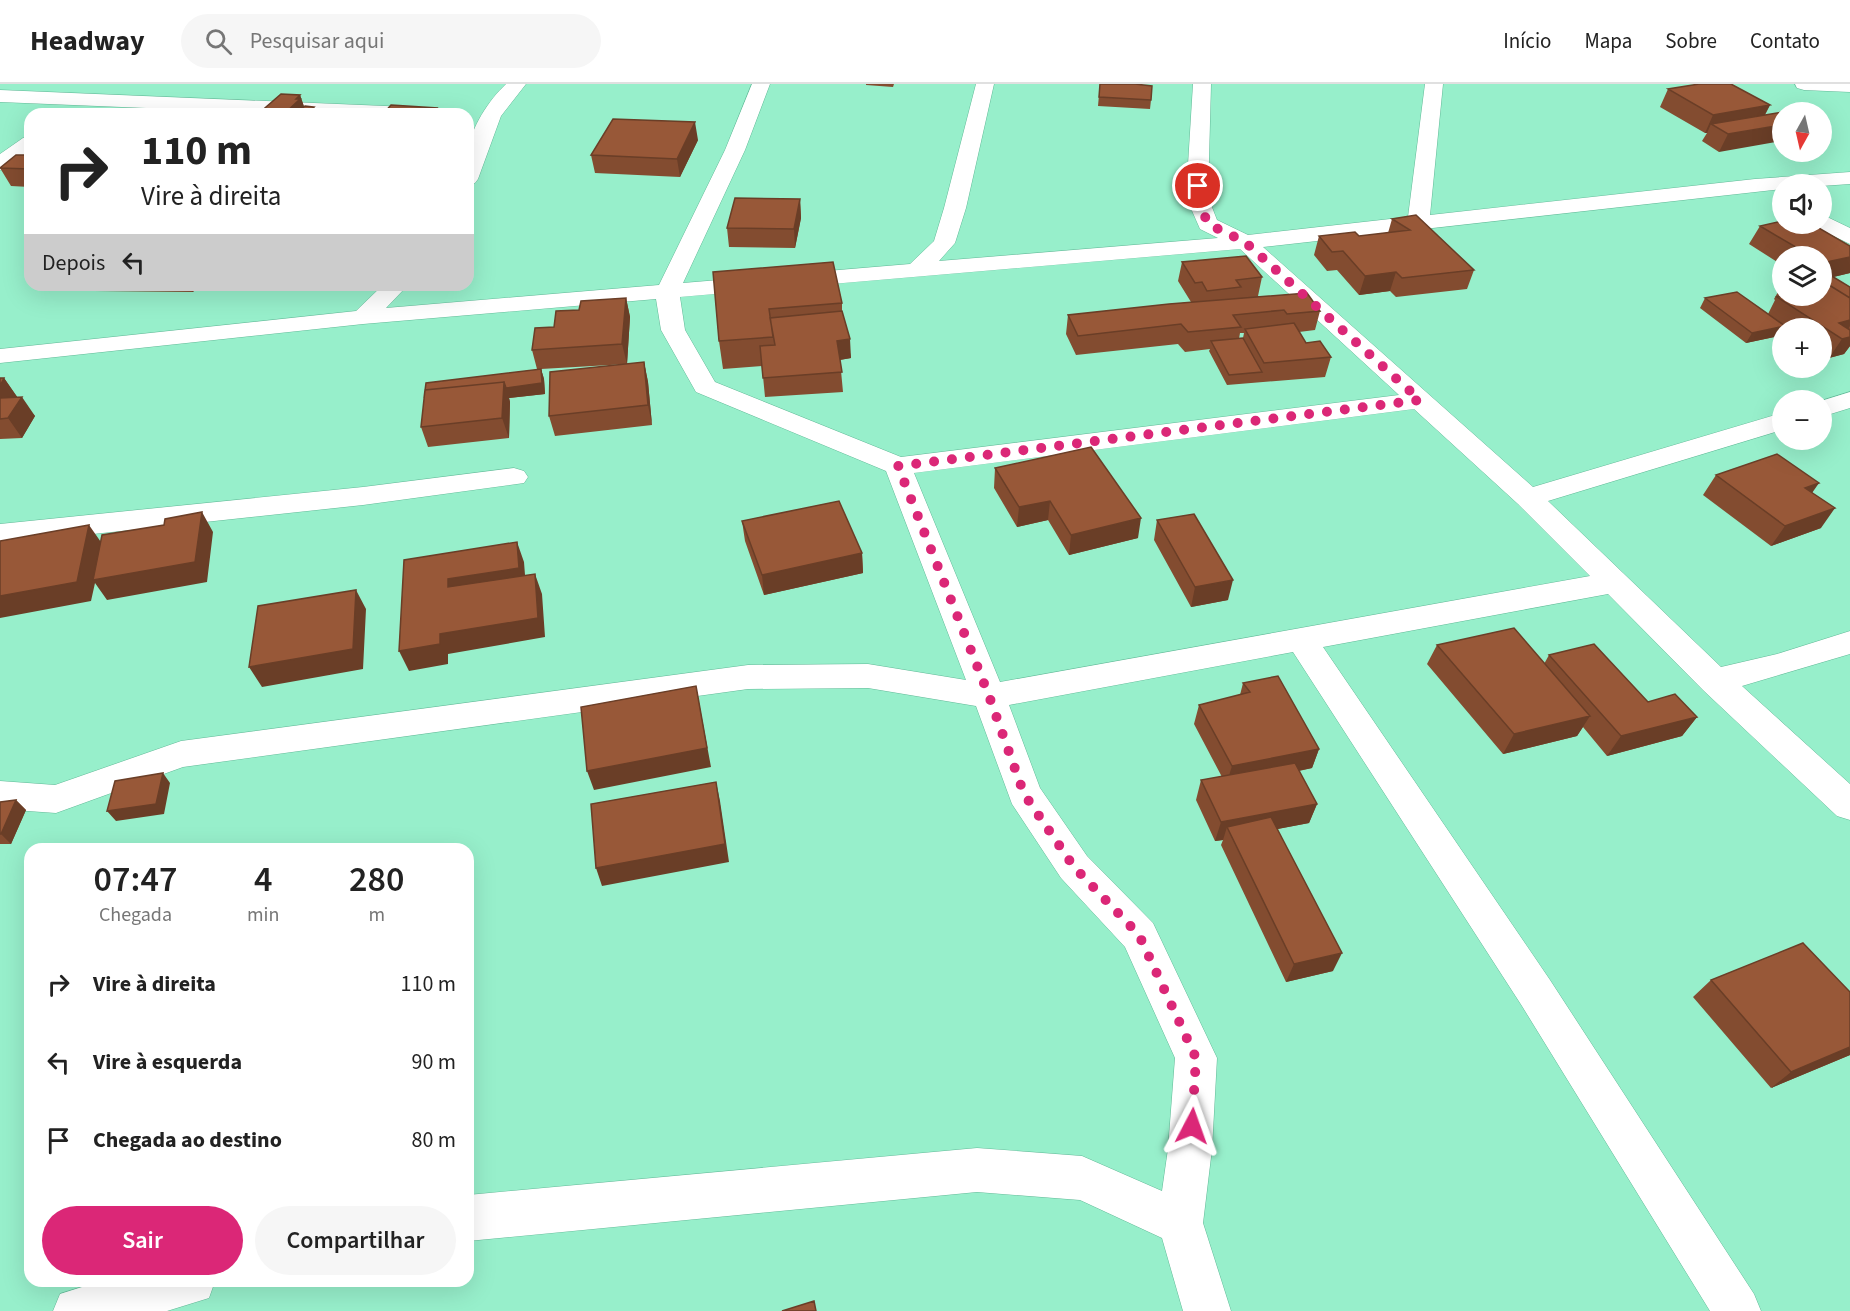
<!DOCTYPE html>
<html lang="pt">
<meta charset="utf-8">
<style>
:root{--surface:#fff;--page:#f6f6f6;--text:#222;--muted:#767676;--line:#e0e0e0;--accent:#db2777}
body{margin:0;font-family:"Source Sans 3",sans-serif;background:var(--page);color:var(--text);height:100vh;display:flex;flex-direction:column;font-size:22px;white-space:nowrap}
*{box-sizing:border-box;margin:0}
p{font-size:20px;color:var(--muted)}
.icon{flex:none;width:33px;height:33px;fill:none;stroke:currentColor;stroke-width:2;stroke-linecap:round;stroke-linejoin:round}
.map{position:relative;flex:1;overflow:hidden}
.side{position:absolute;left:24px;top:759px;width:450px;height:444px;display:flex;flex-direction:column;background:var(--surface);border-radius:18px;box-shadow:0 6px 24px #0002}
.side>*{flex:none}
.hud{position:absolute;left:24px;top:24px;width:450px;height:183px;border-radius:18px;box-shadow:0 6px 24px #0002;background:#fff;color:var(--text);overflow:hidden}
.needle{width:39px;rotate:188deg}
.controls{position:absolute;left:1772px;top:18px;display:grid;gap:12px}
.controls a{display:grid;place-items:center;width:60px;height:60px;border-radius:50%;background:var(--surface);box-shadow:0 6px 24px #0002;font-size:30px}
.pin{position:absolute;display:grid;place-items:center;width:51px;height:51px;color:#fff;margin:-26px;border:3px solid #fff;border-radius:50%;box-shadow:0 2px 6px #0007}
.me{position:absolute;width:66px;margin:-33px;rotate:4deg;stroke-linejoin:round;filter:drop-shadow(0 0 4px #0008)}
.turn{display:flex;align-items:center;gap:21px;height:126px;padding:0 18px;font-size:27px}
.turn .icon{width:78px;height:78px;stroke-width:2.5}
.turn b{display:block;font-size:42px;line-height:51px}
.then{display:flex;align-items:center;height:57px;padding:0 18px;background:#0003;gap:12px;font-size:22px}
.eta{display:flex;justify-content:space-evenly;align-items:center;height:102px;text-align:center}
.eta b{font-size:36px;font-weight:600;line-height:42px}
.button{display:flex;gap:12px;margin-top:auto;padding:12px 18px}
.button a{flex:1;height:69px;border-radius:36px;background:var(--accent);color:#fff;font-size:24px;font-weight:600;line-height:69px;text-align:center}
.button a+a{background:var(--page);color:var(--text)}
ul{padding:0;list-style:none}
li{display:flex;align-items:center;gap:18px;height:78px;padding:0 18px}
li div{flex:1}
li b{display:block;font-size:22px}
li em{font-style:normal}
header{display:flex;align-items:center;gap:36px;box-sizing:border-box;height:84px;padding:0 30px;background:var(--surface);border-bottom:2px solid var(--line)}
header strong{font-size:28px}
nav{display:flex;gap:33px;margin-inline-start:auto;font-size:21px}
.search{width:420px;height:54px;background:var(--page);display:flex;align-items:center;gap:15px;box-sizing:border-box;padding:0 21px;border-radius:33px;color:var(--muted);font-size:22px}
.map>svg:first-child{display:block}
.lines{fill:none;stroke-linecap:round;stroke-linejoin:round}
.street-casing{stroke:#61b997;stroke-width:1}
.street{fill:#fff;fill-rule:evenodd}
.wall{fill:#834c30;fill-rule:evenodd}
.shaded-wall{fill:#6a3e27}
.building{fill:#985838;stroke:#6a3e27;stroke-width:1.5}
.route{stroke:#db2777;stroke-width:10;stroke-dasharray:0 18}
</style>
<header>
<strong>Headway</strong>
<div class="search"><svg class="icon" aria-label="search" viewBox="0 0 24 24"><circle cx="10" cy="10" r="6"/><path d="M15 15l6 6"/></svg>Pesquisar aqui</div>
<nav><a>Início</a><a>Mapa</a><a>Sobre</a><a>Contato</a></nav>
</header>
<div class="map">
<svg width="1850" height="1227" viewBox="0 0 1850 1227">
<rect width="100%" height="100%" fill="#97efcb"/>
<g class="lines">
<g class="street-casing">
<path id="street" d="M506 0H526L501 32 478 95 475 99 468 101C468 90 467 78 468 67 471 43 489 16 506 0Z
M752 0H770L745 66 683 199 910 180 934 157 944 124 976 0H994L966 124 955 159 939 177 1218 154 1200 145 1186 113 1193 0H1211L1208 113 1217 136 1248 151 1408 133 1425 0H1443L1430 131 1755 95 1850 88V100L1821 102V100H1782V105L1263 163 1533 403 1782 329V346L1548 417 1721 583 1777 570 1850 547V570L1742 602 1850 700V736L1837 732 1703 606 1608 510 1323 563 1550 896 1754 1210 1761 1227H1710L1522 922 1293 568 1009 621 1040 704 1087 772 1153 839 1217 974 1212 1065 1203 1139 1231 1227H1183L1162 1154 1080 1116 977 1108 468 1157V1111L977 1064 1082 1072 1162 1107 1168 1065 1175 974 1125 863 1061 794 1012 720 976 622 868 604 748 605 183 683 56 729 0 725V697L55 701 181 657 748 581 868 580 966 596 886 387 696 308 661 246 656 215 363 240 0 279V265L356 227 383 201H408L386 224 659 201 725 66ZM1240 165 1399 311 901 373 715 298 685 246 680 213ZM1414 325 1518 420 1590 492 1000 598 914 389Z
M1795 0H1850V8L1804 6 1797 4Z
M0 6 433 24 440 26 443 30H295L0 18Z
M30 52V67L7 84 0 86V70L23 54Z
M1821 130 1850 144V160L1813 142 1812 140H1821Z
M1850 308V324L1821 333V317Z
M514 384 524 387 528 393 524 399 363 421 0 460V440L363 403Z
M101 1197H215L209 1214 167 1227H53L60 1210Z"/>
</g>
<use href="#street" class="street"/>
</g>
<path class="wall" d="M866 0H894L893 3 866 1Z
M1100 0 1151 16 1150 25 1098 22Z
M1668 5 1770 21 1764 31 1719 68 1702 57 1707 49H1705L1660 23Z
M300 11 304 23H314L316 30H258Z
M698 56 680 93 595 89 591 71Z
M30 71V103L11 102 0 84Z
M800 115 801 134 795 164 729 163 727 144Z
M1392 135 1474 186 1467 205 1396 213 1390 207 1359 211 1337 186 1327 187 1314 171 1319 152H1359L1388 149Z
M1760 142 1850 162V189L1833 193 1850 203V262L1844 270 1829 274 1821 269V244H1782V247L1779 252 1746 259 1700 224 1705 214 1768 230 1775 216 1774 215 1782 201V212H1821V172H1782V181L1749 160Z
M1182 178 1262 193 1258 212 1320 227 1315 246 1299 248 1306 259 1331 273 1325 293 1227 301 1209 267 1210 265 1185 268 1178 260 1076 271 1066 250 1068 231 1191 218 1178 197ZM1240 249H1244L1243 254 1239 255Z
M713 188 842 219V227L851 274 840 276 843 308 765 313 762 282 723 285 719 257Z
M92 201H198L193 208 95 207Z
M626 214 630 233 627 280 541 285 544 295 545 310 509 314 510 318 509 354 428 363 421 343 537 285 532 266 554 243 579 226Z
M644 278 648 298 652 341 555 352 549 332Z
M0 294H4L17 313 35 332 22 354 0 355Z
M995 384 1138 454 1069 471 1048 436 1017 443 994 404Z
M1716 391 1812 408 1821 444 1771 462 1703 411Z
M1157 436 1228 516 1191 523 1154 456Z
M742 437 862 469 863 489 764 511 745 457Z
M1437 561 1544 580 1549 571 1648 618 1697 633 1682 652 1607 672 1583 643 1577 652 1503 670 1427 580Z
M1243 599 1319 665 1312 684 1299 687 1317 720 1309 739 1277 745 1333 887 1286 898 1221 761 1223 756 1215 757 1196 716 1201 696 1222 693 1194 640 1199 621 1240 611Z
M16 716 26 726 11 760H0V718Z
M1711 896 1850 971 1771 1004 1693 913Z"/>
<path class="shaded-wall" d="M300 11 306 28 299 27 300 30H284Z
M1770 21 1761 39 1711 40 1707 49H1705L1713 31Z
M314 23 316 30H308V28Z
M437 24 439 30H432Z
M695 38 698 56 680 93 677 75Z
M1782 41V57L1719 68 1728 50Z
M800 115 801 134 795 164 794 145Z
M1850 173V189L1821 196V181L1822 179Z
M1396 188 1390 207 1359 211 1365 192Z
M189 201H198L193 208Z
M626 214 630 233 627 280 622 260Z
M1850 236V242L1842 254 1839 239Z
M1785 242 1784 244H1782V247L1779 252 1746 259 1752 249Z
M1850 253V262L1844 270 1829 274 1842 255Z
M850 255 851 274 839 276 837 257Z
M644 278 648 298 652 341 648 321Z
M541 285 544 295 545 310 509 314 510 318 509 354 502 334 504 298Z
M4 294 18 314 0 323V302Z
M22 313 35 332 22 354 8 334Z
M1819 399 1805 419V404Z
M1050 417 1048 436 1017 443 1019 423Z
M1835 424 1821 444 1771 462 1785 442Z
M202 428 213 448 207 498 107 516 95 499 91 517 0 534V512L89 441 103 461Z
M1141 434 1138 454 1069 471 1071 451Z
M517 458 524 478 526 504 448 503V495Z
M862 469 863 489 764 511 762 491Z
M535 490 542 510 545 553 448 570V580L409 587 399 567 440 550Z
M1233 496 1228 516 1191 523 1195 503Z
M356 506 366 525 363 585 262 603 249 583Z
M696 602 711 683 594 706 587 687Z
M1590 632 1577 652 1503 670 1514 650Z
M1697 633 1682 652 1607 672 1621 652Z
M1319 665 1312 684 1226 701 1232 682Z
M163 689 170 699 164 730 116 737 107 727Z
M716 698 720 717 729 778 602 802 596 784Z
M16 716 26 726 11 760 1 750Z
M1317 720 1309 739 1232 754 1227 743 1223 756 1215 757 1221 738Z
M1342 869 1333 887 1286 898 1294 880Z
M1850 963V971L1771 1004 1791 988Z"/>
<path class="building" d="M1100 0H1135L1152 2 1151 16 1099 13Z
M1699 0H1731L1770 21 1713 31 1668 5Z
M281 10 300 11 296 15H300L284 30H258Z
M391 21 437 24 432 30H383Z
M305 22 314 23 308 28 299 27Z
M1801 25 1808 28H1782V41L1728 50 1711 40Z
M613 35 695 38 677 75 591 71Z
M16 71H30V85L0 84Z
M735 114 800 115 794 145 727 144Z
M1416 131 1474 186 1402 194 1396 188 1365 192 1343 167 1332 168 1319 152 1355 148 1359 152 1410 146 1392 135Z
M1782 137V140H1812L1850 162V173L1822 179 1821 178V172H1811L1760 142Z
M1246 172 1262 193 1236 196 1241 203 1207 207 1202 198 1195 199 1182 178Z
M833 178 842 219 769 225 773 253 719 257 713 188Z
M1830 191 1850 203V214L1821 196V194Z
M1821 196 1850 214V236L1839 239 1850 246V253L1842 255 1777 213 1785 212H1821Z
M1737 208 1785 242 1752 249 1705 214Z
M1307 209 1320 227 1287 230 1284 226 1233 231 1241 243 1188 248 1181 240 1078 252 1068 231 1169 220Z
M626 214 622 260 532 266 535 244 554 243 556 227 579 226 581 217Z
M842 227 850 255 837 257 842 288 763 294 760 262 775 261 770 234Z
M1294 239 1306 259 1320 257 1331 273 1264 279 1245 245Z
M1243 254 1262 288 1229 291 1211 257Z
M644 278 648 321 549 332 550 288Z
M541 285 542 299 506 304 504 298 425 306 424 314 426 299Z
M0 294H4L0 302Z
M504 298 502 334 421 343 425 306Z
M22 313 8 334 0 335V314Z
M1091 363 1141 434 1071 451 1050 417 1019 423 995 384Z
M1777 370 1819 399 1805 404 1835 424 1785 442 1716 391Z
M839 417 862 469 762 491 742 437Z
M202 428 195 478 93 496 102 451 164 441 165 435Z
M1194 430 1233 496 1195 503 1157 436Z
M89 441 77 498 0 512V457Z
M517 458 519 484 448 495V503L535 490 538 534 440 550V560L399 567 404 476Z
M356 506 353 565 249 583 258 522Z
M1514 544 1590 632 1514 650 1437 561Z
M1594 560 1648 618 1675 610 1697 633 1621 652 1549 571Z
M1278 592 1319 665 1232 682 1199 621 1250 608 1243 599Z
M696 602 707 664 587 687 581 623Z
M1295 679 1317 720 1221 738 1201 696Z
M163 689 156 720 107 727 115 697Z
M716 698 725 760 596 784 591 720Z
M16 716 1 750H0V718Z
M1271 733 1342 869 1294 880 1227 743Z
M1803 859 1850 908V963L1791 988 1711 896Z
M814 1217 816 1227H782Z"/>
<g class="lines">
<path class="route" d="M1192 1042 1196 974 1139 851 1074 783 1024 710 989 612 898 382 1420 316 1245 158 1208 140 1197 113 1198 102"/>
</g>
</svg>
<div class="controls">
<a><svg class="needle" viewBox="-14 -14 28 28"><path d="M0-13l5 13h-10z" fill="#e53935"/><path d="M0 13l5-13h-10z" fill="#767676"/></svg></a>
<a><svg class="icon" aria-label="sound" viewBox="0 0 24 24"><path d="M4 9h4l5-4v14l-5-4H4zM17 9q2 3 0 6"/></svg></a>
<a><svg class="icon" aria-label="layers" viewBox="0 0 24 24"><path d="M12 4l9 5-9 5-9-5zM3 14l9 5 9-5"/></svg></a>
<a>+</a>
<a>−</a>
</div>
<div class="pin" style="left:1198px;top:102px;background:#d93025"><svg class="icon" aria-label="arrive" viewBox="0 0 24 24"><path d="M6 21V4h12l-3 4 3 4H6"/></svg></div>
<svg class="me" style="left:1192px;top:1042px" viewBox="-20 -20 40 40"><path d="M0-17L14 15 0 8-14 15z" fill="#db2777" stroke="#fff" stroke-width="4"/></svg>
<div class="hud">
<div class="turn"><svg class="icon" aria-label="right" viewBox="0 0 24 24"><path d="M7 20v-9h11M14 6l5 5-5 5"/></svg><div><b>110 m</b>Vire à direita</div></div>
<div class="then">Depois<svg class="icon" aria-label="left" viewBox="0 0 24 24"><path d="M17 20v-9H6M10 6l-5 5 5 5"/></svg></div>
</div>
<section class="side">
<div class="eta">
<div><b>07:47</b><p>Chegada</p></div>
<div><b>4</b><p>min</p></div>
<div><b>280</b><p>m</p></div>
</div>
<ul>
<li><svg class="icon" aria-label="right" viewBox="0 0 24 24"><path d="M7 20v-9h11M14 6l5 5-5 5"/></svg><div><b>Vire à direita</b></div><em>110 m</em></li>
<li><svg class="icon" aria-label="left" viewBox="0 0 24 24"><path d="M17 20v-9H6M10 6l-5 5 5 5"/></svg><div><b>Vire à esquerda</b></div><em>90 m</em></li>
<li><svg class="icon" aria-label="arrive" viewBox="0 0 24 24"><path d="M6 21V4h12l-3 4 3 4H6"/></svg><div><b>Chegada ao destino</b></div><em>80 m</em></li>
</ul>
<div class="button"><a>Sair</a><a>Compartilhar</a></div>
</section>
</div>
